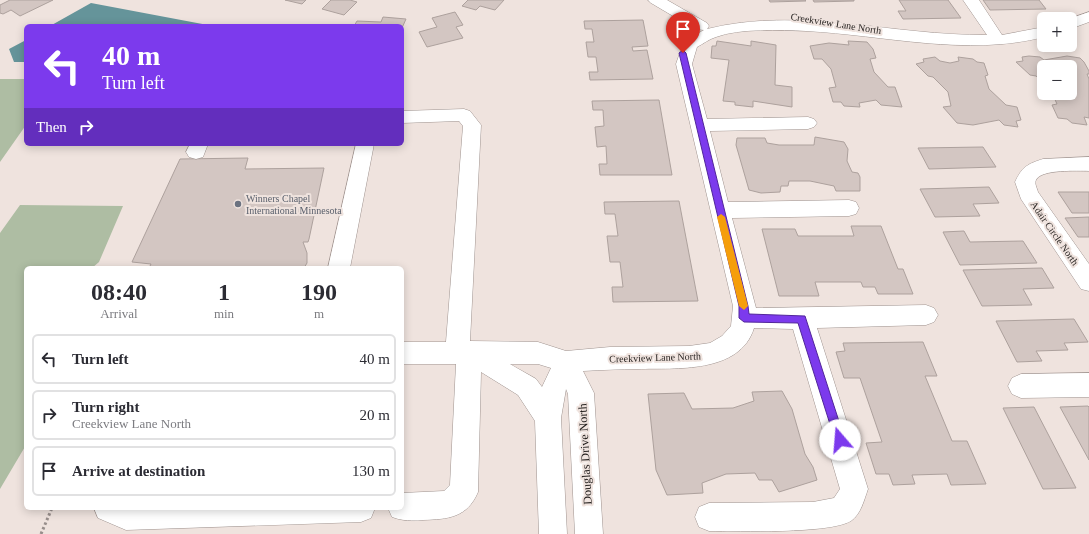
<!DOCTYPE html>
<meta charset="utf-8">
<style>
:root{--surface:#fff;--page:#f2f2f3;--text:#2b2b33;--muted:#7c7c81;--line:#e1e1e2}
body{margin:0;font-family:Georgia,serif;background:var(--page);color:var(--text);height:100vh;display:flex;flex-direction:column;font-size:15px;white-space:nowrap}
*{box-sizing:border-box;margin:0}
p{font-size:13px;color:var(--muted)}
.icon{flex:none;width:22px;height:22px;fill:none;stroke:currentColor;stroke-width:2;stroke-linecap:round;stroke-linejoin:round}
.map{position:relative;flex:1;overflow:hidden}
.panel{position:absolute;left:24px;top:266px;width:380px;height:244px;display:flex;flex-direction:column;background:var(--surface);border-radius:6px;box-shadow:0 2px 10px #0003}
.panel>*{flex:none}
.banner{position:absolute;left:24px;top:24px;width:380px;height:122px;border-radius:6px;box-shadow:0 2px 10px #0003;background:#7c3aed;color:#fff;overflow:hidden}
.fabs{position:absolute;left:1037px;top:12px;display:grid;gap:8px}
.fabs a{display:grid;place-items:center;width:40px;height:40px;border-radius:6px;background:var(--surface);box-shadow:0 2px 10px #0003;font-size:20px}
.pin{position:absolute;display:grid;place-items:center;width:34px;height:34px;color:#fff;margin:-41px -17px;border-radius:50% 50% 50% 0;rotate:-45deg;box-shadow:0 0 4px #0007}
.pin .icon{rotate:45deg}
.me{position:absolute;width:44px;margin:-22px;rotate:342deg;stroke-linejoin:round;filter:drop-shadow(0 0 3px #0008)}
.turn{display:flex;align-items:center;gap:14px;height:84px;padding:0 12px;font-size:18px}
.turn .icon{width:52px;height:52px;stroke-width:2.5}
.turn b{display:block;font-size:28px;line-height:34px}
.then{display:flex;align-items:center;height:38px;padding:0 12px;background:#0003;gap:8px;font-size:15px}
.eta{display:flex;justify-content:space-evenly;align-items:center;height:68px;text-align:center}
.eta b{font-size:24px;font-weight:700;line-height:28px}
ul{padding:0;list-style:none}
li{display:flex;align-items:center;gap:12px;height:50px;margin:0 8px 6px;padding:0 4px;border:2px solid var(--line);border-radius:6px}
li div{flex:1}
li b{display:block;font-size:15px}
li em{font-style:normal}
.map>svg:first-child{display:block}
.green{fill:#aebda3}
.water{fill:#65949a}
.building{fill:#d3c6c2;stroke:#ada19d}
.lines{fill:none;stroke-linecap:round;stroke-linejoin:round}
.minor-casing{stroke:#9f938f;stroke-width:1}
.path{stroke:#978e8b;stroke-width:3;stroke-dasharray:2.5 2.5;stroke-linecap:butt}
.minor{fill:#fff;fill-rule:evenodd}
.route{fill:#7c3aed;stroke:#51269a}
.slow{fill:#f59e0b}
.worship-dot{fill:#6b7280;stroke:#efe3de;stroke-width:1.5}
.labels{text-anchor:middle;stroke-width:4;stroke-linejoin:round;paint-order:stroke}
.street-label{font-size:10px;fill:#221e1c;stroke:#efe3de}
.worship-label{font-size:10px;fill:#5b616d;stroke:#efe3de;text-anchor:start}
.near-street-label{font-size:12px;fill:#221e1c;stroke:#efe3de}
</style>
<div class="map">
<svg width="1089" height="534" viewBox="0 0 1089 534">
<rect width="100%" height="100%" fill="#efe3de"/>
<path class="green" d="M0 79H26V125L0 162Z
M20 205 123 206 99 262 92 268H26V445L0 489V233Z"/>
<path class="water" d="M91 3 213 26H50Z
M26 40V62H14L9 49Z"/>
<path class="building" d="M10 0H53L20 16 11 10 3 14 0 13V5Z
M285 0H306L302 4Z
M331 0H350L357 2 344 15 322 9Z
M468 0H504L495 10 480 6 476 10 462 6Z
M769 0H805L806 1 770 2Z
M813 0H854V1L814 2Z
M899 0H948L961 18 903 19 898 11H906Z
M983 0H1039L1046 9 990 10Z
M455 12 463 25 456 27 463 38 427 47 419 32 437 27 432 18Z
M383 17 406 19 402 28V26H354L357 21 381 22Z
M643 20 648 46 632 47 633 51 647 50 653 79 590 80 589 72H598L596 57H588L586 42H594L592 29H585L584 21Z
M717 41 751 46V41L776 45 775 85 792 87V107L753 101V107L735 105V102L723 101 729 60 711 58 712 46H716Z
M848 41 867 42 873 49 876 58 870 59 874 72 888 87H895L902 107 881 105 876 100 859 103 860 107 844 106 841 102H833L829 88 836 87 831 69 822 59H814L810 46 829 43 849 45Z
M1029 56 1040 57 1044 60 1067 56 1080 58 1084 62 1089 71V74H1087L1089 79V118L1084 117 1087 125 1072 123 1067 119 1058 118 1052 105 1057 104 1052 93H1070V67H1044V83L1036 76 1030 75 1016 62 1023 61 1022 57Z
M935 57 940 61 950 63 959 61 958 57 973 59 977 62 984 63 988 75 985 76 989 89 1006 105 1017 107 1021 120 1016 121 1018 127 1004 125 999 120 973 125 957 123 943 107 951 106 948 92 933 77 928 76 916 64 924 62 923 59Z
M659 100 672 175H600L599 164H607L606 146 597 147 595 127 604 126 603 110H593L592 101Z
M815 137 844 142 848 149 847 161 852 172 858 173 860 177V191H836L834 186 810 181H789L788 186H781L780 192 761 193 749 190 736 145 737 138H765L767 143 779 145H814Z
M983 147 996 167 929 169 918 148Z
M248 158 245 169 324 168 309 239 308 242H303L307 253V263L304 268H149L151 264 132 262 180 159Z
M989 187 999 203 973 204 980 216 935 217 920 189Z
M1058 192H1089V213H1072Z
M679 201 698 301 613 302 612 287H623L620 262H610L607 236H618L615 214H605L604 202Z
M1089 217V237H1078L1065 218Z
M851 226H881L898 269H903L913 294H878L875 287H863L861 282H815L819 296H779L762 229H795L798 236H854Z
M964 231 970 242 1023 241 1037 263 960 265 943 232Z
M1042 268 1054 288 1023 289 1032 305 982 306 963 270Z
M1074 319 1088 342 1064 343 1068 350 1036 351 1042 361 1017 362 996 321Z
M923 342 937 376H925L952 441H967L986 484 951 485 947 474 912 475 915 484 893 485 889 474H876L866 443 882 442 860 378H844L836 352 845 351 843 343Z
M782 391 792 409 805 454 813 467 817 480 779 492 772 480H759L755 473 726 474 702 483 703 493 667 495 656 470 648 394 684 393 692 409 733 408 754 401 752 392Z
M1088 406 1089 407V460L1060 407Z
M1034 407 1076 488 1043 489 1003 408Z"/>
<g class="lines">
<g class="minor-casing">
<path id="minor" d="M648 0H667L707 23 709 26 707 29C799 6 894 36 987 35L963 0H979L1002 35 1044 27V37C967 57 884 35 806 31 781 30 739 28 716 37 709 39 703 44 697 47L692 64 707 119 808 117 814 119 817 123 814 127 808 129 710 131 728 202 849 200 856 202 859 208 856 214 849 216 732 218 756 308 926 305 934 308 938 315 934 322 926 325 817 328 868 489C864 500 861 514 851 521 829 534 738 531 709 531L699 527 695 517 699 507 709 503 813 502 834 498 840 489 793 329 754 328C740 374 675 368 638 369 620 369 602 370 583 371L594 393 603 534H575L568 394 566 389 561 418 567 534H539L535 421 518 395 481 372 478 492C467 518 448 519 423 520 412 521 403 521 392 517L388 508H402V493L444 491 450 485 456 364H402V342H446L463 126 459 121 402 123V111L464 109 470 111 481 125 470 341 538 342 566 351 610 347 689 346 710 343 722 336 731 326 733 306 676 64 684 41 704 30 695 29 651 3ZM510 364H538L551 368 542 387 536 379Z
M1089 12V22L1070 29 1069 19Z
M190 144H208L203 157 196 159 189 157 186 152Z
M356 144H374L350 268H328Z
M1089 157V171C1078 171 1041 169 1036 180 1034 183 1037 188 1038 192L1089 264V291L1081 289 1021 199 1015 182C1022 167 1027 164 1043 159Z
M1089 373V397L1021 398 1012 394 1008 386 1012 378 1021 374Z
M94 508H375L371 518 361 522 126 530 98 518Z"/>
</g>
<path class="path" d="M41 534 52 508"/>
<use href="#minor" class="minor"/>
</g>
<path class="route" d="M683 50 686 53 748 306 749 314 805 316 845 440 844 443 840 445 836 443 835 440 798 323 744 322 739 318V306L679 53Z"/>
<path class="slow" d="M721 214 725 217 748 306 744 310 739 306 717 217Z"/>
<circle class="worship-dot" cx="238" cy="204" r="4"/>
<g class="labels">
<g class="street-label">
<text transform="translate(836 23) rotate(9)" y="4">Creekview Lane North</text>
<text transform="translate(1055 233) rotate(55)" y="4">Adair Circle North</text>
<text transform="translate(655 357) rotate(-2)" y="4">Creekview Lane North</text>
</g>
<g class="worship-label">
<text x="246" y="202">Winners Chapel<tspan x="246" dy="12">International Minnesota</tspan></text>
</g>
<g class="near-street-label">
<text transform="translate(585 454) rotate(-93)" y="4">Douglas Drive North</text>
</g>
</g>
</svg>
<div class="fabs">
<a>+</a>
<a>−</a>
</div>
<div class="pin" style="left:683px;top:53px;background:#d93025"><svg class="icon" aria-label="arrive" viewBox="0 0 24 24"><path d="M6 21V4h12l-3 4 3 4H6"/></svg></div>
<svg class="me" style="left:840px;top:440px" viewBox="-20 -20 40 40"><circle r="19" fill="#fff"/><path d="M0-13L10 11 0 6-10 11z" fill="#7c3aed"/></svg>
<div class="banner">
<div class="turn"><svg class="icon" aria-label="left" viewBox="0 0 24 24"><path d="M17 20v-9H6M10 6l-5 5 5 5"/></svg><div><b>40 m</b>Turn left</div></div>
<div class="then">Then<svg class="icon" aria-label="right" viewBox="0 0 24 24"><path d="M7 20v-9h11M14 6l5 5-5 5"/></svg></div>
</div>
<section class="panel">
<div class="eta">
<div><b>08:40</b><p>Arrival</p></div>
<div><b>1</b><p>min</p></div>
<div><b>190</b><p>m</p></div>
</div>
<ul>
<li><svg class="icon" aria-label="left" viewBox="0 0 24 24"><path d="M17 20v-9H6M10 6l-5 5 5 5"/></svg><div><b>Turn left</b></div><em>40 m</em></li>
<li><svg class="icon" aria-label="right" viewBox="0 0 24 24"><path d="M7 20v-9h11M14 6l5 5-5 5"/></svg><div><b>Turn right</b><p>Creekview Lane North</p></div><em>20 m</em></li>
<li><svg class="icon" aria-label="arrive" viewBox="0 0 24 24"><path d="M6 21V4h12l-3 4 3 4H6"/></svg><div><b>Arrive at destination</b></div><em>130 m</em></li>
</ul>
</section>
</div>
